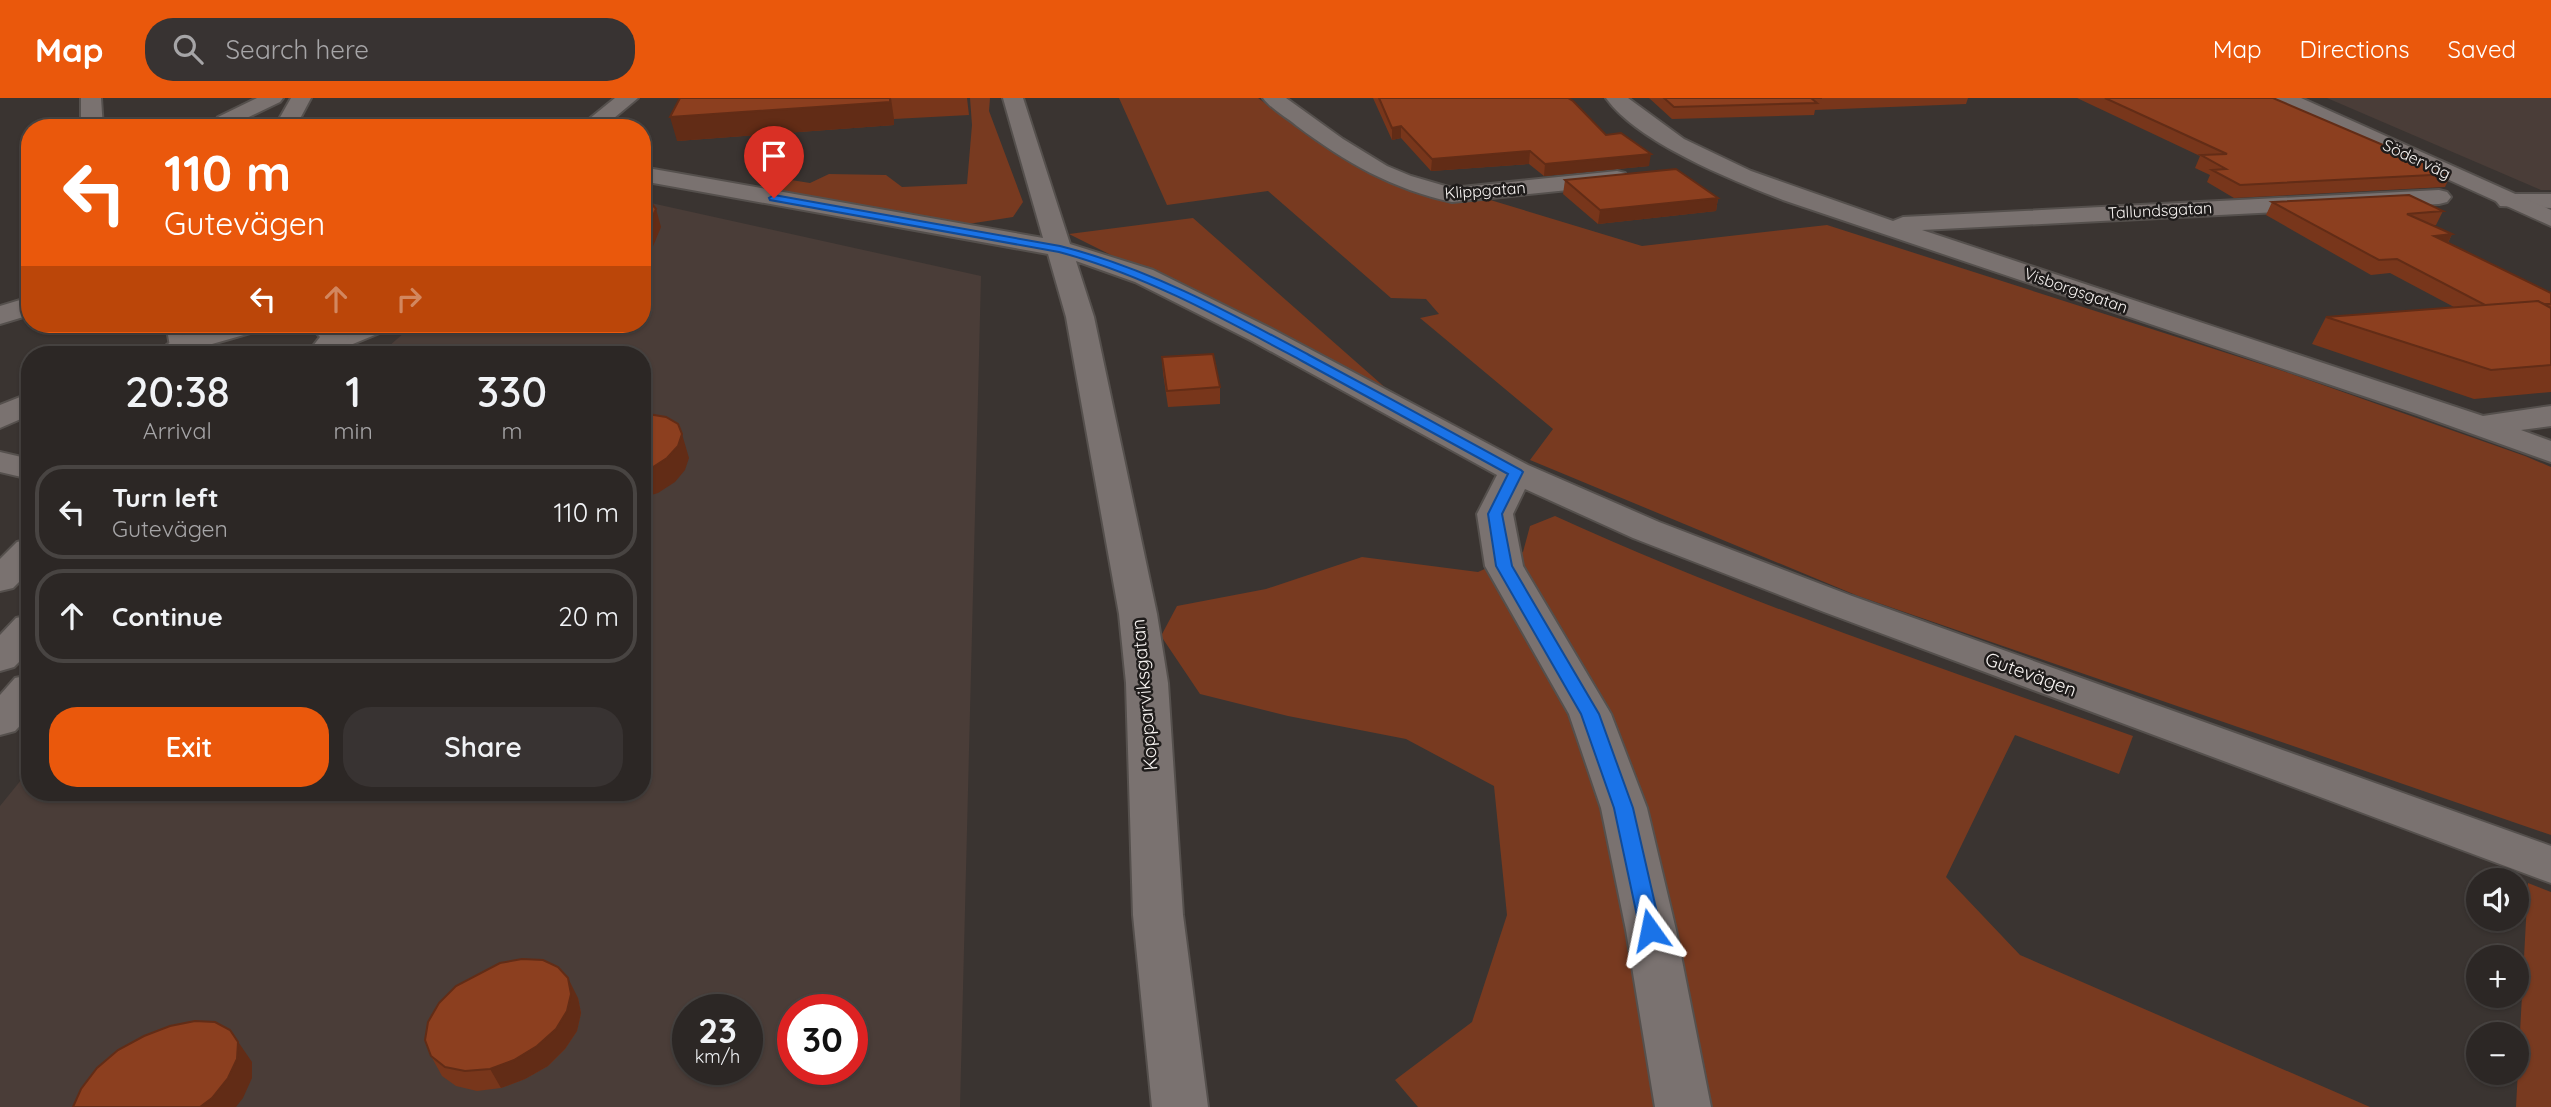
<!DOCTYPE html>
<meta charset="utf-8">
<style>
:root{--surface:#2c2725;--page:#383332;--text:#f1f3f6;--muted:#a6a5a7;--line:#484442;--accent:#ea580c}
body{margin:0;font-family:Quicksand,sans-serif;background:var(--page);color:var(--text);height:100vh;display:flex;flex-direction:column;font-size:26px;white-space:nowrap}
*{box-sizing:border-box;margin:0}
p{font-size:23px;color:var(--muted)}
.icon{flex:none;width:38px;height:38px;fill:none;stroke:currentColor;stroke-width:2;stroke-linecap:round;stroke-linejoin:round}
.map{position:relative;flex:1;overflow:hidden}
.drawer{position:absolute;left:21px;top:248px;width:630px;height:455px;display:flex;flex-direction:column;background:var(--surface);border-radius:28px;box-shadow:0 2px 5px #0004,0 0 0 2px var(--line)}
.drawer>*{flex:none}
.hud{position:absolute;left:21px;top:21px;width:630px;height:214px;border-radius:28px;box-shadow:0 2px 5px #0004,0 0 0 2px var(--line);background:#ea580c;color:#fff;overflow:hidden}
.buttons{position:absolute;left:2466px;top:770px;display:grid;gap:14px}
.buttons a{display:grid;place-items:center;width:63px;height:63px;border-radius:50%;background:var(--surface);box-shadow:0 2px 5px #0004,0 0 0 2px var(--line);font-size:35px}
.speed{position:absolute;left:672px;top:896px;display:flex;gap:14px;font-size:35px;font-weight:700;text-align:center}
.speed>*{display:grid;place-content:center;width:91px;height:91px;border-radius:50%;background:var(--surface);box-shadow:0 2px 5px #0004,0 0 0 2px var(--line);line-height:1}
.speed small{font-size:18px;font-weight:400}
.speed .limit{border:10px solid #d22;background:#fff;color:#111}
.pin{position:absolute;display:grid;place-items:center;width:60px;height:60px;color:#fff;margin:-72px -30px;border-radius:50% 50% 50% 0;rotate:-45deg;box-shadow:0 0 7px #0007}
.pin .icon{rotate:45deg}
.me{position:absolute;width:77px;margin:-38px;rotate:348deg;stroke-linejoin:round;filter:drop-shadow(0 0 5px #0008)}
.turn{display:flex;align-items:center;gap:24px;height:147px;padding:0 28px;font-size:32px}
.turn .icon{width:91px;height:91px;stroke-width:2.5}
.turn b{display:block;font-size:49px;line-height:60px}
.lanes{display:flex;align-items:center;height:66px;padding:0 28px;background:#0003;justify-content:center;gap:35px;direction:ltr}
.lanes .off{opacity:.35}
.eta{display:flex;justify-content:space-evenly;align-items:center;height:119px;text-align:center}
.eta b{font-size:42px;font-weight:600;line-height:49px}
.cta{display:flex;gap:14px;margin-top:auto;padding:14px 28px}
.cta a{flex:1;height:80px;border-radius:28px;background:var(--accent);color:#fff;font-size:28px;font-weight:600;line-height:80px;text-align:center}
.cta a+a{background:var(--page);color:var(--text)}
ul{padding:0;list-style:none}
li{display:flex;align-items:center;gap:21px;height:94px;margin:0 14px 10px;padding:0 14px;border:4px solid var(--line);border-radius:28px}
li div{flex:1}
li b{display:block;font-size:26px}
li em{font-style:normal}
header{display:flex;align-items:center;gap:42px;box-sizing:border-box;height:98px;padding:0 35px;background:var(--accent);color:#fff}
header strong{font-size:33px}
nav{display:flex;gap:38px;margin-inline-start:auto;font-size:24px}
.search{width:490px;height:63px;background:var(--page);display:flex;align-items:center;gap:18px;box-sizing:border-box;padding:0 24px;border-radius:28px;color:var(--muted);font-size:26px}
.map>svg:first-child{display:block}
.built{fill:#4a3d38;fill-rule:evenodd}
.green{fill:#783a20}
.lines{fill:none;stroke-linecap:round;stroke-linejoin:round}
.minor-casing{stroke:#55504d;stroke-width:4}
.tertiary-casing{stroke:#55504d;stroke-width:4}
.secondary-casing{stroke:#55504d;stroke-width:4}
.minor{fill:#7a7270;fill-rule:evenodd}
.tertiary{fill:#7a7270;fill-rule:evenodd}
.secondary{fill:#7a7270;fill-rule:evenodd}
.wall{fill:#78361b}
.shaded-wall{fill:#622c16}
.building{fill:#8c3f1f;stroke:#622c16;stroke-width:2}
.route{fill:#1a73e8;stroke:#114b97;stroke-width:2}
.labels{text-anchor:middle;stroke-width:5;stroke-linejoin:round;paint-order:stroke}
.far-street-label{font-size:16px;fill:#f8f4f2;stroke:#1f1c1b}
.street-label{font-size:19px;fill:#f8f4f2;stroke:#1f1c1b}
</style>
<header>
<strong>Map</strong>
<div class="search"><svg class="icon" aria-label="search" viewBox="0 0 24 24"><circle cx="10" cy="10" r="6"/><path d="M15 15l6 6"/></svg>Search here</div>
<nav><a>Map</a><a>Directions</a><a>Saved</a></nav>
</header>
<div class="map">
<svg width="2551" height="1009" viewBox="0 0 2551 1009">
<rect width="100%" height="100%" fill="#3a3431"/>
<path class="built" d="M2327 0H2551V92H2541Z
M642 103 981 178 960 1009H0V708L30 671V695H642V257H379L414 226H642ZM688 912H747V971H688ZM793 912H852V971H793Z"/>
<path class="green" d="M970 0H990L989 13 1023 104 1013 119 968 126 770 91 785 81 810 85 829 76 886 77 902 89 967 86 972 27Z
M1119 0H1258L1341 59 1418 96 1450 101 1477 98 1642 148 1827 127 2283 273 2525 358 2551 369V737L1858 498 1530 362 1553 331 1420 220 1439 216 1426 201 1391 200 1268 93 1167 107Z
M1193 120 1397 300 1069 136Z
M1555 418C1743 504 1938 569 2133 638L2119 676 2015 637 1946 779 2020 857 2370 1009H1418L1395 982 1472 924 1507 817 1494 688 1406 641 1288 618 1200 596 1161 538 1177 508 1266 491 1362 459 1478 474 1523 454 1530 428Z
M2528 785 2551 794V1009H2516Z"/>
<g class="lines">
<g class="minor-casing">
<path id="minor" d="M81 0H101L103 30H81Z
M257 0H283L280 4 232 27H218L215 23 218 19Z
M291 0H311L295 30H274Z
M1003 0H1023L1070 146 1153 172 1272 231 1528 367 1659 424 1852 498 2551 748V785L1824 514 1633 440 1525 391 1513 416 1523 468 1611 616 1647 710 1676 832 1711 1009H1655L1626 832 1601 710 1569 616 1485 468 1477 416 1497 377 1252 243 1135 184 1076 163 1094 219 1157 516 1168 585 1183 817 1208 1009H1152L1133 817 1126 585 1119 516 1066 219 1048 156 642 83V69L1043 140Z
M1263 0H1286L1343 41 1387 68 1411 78 1452 90 1617 73 1625 75 1628 80 1625 85 1617 87 1452 104C1392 91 1345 64 1297 28 1286 19 1271 11 1263 0Z
M1606 0H1628L1684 41 1751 73 1893 123 1903 119 2439 92 2447 94 2451 99 2447 104 2439 106 1922 132 2483 318 2551 308V328L2521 332 2551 343V364L2417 316 1783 102C1732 82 1638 45 1606 0Z
M2508 96H2551V110L2500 108 2496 103 2500 98Z
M30 199V217L0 226V208Z
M166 226H194L200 248 195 254 185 257 175 254 170 248Z
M30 295V317L0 330V307Z
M0 354 30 361V381L0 374Z
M30 441V473L13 490 0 493V461L17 444Z"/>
</g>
<g class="tertiary-casing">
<path id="tertiary" d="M615 0H638L602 30H578Z
M353 226H391L387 232 343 250 333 253 323 250 319 244 323 238Z"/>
</g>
<g class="secondary-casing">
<path id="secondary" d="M2274 0H2301L2551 112V128L2277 4Z
M221 226H265L261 232 212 246 193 257H157C170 238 200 232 221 226Z
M308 226H341L349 240 336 257H306L320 239Z
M30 517V553L14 569 0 573V537L16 520Z
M30 577V617L15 633 0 637V597L15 580Z"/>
</g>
<use href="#minor" class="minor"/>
<use href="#tertiary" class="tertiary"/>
<use href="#secondary" class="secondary"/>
</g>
<path class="wall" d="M680 0H967L969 17 894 21V27L677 43Z
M1373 0H1568L1606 37 1649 68 1544 78 1529 66 1431 73 1401 40 1392 42Z
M1649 0H1968L1966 6 1815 12 1814 17 1672 21Z
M2077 0H2273L2451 76 2445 89 2234 100 2207 84 2210 77 2195 70 2200 58Z
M1565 82 1718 100 1716 113 1598 126 1563 96Z
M2272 104 2443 113 2436 127H2432L2452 136 2448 145 2551 195V294L2474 301 2312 246 2326 219 2454 209 2390 175 2371 177 2266 117Z
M1162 259 1220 289V306L1168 309 1163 275Z
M578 900 581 915 577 933 565 951 548 968 525 981 501 990 477 993 456 988 442 978 431 958Z"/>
<path class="shaded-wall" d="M891 0 894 21V27L677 43 670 19Z
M1401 28V40L1392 42V30Z
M1530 53 1529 66 1431 73 1432 61Z
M1651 56 1649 68 1544 78 1545 66Z
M1718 100 1716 113 1598 126 1600 112Z
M656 111 661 129 647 163 642 165V142Z
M2452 136 2445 150 2434 138Z
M682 336 689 360 685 372 675 384 658 395 642 400V373Z
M568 880 578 900 581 915 577 933 565 951 548 968 525 981 501 990 490 971Z
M230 932 252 964V980L243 1000 236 1009H200Z"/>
<path class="building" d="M680 0H890V4L670 19Z
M1379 0H1568L1573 3 1606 37 1621 35 1651 56 1545 66 1530 53 1432 61 1401 28 1392 30Z
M1664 0H1822H1811L1817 5 1674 9Z
M2105 0H2273L2451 76 2240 87 2212 72 2226 71 2201 57 2227 56Z
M1676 71 1718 100 1600 112 1565 82Z
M642 94 656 111 642 142Z
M2409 97 2443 113 2407 116 2452 136 2434 138 2551 195V206H2544L2538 203 2485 207 2397 161 2379 162 2272 104Z
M2538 203 2551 210V267L2491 272 2326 219Z
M1213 256 1220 289 1167 293 1162 259Z
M642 315 666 319 678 326 682 336 678 348 667 360 650 371 642 373Z
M522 861 543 862 558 869 568 880 571 896 567 913 556 931 537 948 514 962 490 971 465 973 445 969 431 958 425 942 428 924 439 905 456 888 500 865Z
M195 923 215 924 230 932 238 944 237 961 228 980 212 1000 200 1009H73L81 991 97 970 118 952 144 938 170 928Z"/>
<path class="route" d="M774 97 1060 148C1148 170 1229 214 1309 257 1380 295 1450 333 1521 372L1523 374 1502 416 1512 468 1599 616 1633 710 1661 832 1658 838 1650 841 1643 838 1640 832 1614 710 1581 616 1496 468 1488 416 1508 376C1439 338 1371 301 1302 263 1224 221 1145 177 1059 154L770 102 769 100Z"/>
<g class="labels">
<g class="far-street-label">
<text transform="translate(2417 61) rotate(25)" y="6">Söderväg</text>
<text transform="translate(1485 92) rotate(-4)" y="6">Klippgatan</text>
<text transform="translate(2160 112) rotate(-3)" y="6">Tallundsgatan</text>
<text transform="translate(2076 192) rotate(19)" y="6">Visborgsgatan</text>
</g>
<g class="street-label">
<text transform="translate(2031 576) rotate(20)" y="7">Gutevägen</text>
<text transform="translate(1144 597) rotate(-95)" y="7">Kopparviksgatan</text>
</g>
</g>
</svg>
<div class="buttons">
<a><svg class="icon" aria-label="sound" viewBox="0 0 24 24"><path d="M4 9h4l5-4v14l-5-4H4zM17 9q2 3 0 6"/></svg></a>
<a>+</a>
<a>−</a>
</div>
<div class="speed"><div>23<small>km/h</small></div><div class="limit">30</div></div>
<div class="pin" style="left:774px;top:100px;background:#d93025"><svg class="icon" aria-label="arrive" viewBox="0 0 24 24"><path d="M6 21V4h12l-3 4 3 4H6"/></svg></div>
<svg class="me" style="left:1650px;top:832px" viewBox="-20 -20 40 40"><path d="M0-17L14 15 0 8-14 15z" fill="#1a73e8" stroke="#fff" stroke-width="4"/></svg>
<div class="hud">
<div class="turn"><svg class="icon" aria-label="left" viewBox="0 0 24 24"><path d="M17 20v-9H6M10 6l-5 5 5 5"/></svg><div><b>110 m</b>Gutevägen</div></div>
<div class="lanes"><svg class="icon" aria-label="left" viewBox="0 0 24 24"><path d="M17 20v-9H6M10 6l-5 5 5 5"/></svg><svg class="icon off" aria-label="ahead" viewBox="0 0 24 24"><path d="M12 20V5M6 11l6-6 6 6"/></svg><svg class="icon off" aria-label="right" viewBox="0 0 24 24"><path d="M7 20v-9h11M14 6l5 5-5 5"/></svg></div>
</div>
<section class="drawer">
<div class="eta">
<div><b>20:38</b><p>Arrival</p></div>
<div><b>1</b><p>min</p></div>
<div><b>330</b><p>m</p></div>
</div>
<ul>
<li><svg class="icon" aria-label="left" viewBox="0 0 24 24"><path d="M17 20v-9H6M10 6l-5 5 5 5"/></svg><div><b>Turn left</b><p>Gutevägen</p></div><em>110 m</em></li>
<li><svg class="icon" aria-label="ahead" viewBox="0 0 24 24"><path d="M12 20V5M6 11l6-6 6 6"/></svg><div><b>Continue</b></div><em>20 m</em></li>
</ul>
<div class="cta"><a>Exit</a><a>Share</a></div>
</section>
</div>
